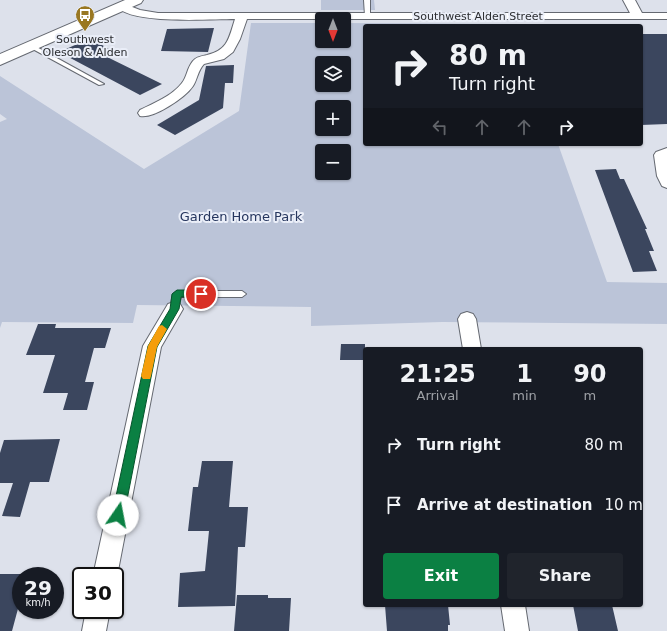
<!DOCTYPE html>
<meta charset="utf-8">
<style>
:root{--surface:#171b24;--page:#20242c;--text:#f1f3f6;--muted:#9ea1a6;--accent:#0b8043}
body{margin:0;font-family:"DejaVu Sans",sans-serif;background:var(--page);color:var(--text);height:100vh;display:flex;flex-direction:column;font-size:15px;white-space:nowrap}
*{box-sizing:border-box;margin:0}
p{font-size:13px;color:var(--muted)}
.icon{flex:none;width:22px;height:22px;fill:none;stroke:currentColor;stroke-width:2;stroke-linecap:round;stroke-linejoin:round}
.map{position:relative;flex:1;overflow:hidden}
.panel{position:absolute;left:363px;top:347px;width:280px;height:260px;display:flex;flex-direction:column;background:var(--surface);border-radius:4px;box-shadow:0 1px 3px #0004}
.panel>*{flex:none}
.banner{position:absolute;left:363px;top:24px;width:280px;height:122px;border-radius:4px;box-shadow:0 1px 3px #0004;background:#171b24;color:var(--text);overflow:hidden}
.needle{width:26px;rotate:180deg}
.tools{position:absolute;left:315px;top:12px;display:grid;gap:8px}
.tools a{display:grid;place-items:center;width:36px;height:36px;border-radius:4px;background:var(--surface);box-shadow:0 1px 3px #0004;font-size:20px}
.speed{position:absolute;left:12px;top:567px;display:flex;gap:8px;font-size:20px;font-weight:700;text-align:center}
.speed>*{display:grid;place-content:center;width:52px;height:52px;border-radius:50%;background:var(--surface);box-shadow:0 1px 3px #0004;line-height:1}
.speed small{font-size:10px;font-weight:400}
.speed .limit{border:2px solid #111;border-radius:6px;background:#fff;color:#111}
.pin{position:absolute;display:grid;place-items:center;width:34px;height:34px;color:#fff;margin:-17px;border:2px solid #fff;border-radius:50%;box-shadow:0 1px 4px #0007}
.me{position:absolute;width:44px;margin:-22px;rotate:12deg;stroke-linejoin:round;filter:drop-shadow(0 0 3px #0008)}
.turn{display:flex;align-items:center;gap:14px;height:84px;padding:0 20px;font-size:18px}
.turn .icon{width:52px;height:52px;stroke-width:2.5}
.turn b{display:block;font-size:28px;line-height:34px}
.lanes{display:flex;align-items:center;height:38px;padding:0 20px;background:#0003;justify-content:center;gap:20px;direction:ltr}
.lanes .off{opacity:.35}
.eta{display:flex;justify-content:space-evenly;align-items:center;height:68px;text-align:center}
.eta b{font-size:24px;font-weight:700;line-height:28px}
.cta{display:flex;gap:8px;margin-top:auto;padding:8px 20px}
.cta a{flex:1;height:46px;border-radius:4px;background:var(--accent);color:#fff;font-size:16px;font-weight:700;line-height:46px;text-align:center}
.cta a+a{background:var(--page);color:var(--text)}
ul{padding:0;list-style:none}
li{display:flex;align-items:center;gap:12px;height:60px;padding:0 20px}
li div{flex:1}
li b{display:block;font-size:15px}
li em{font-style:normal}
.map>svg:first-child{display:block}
.green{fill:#bbc4d8;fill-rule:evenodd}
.building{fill:#3b465e}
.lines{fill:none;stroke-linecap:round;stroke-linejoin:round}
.lane-casing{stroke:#656971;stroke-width:2}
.street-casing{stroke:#656971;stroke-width:2}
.secondary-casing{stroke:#656971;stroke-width:2}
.lane{fill:#fff;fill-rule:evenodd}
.street{fill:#fff;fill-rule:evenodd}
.secondary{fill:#fff;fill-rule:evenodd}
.route{fill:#0b8043;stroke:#07532c}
.slow{fill:#f59e0b}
.labels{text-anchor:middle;stroke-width:4;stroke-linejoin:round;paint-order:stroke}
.far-street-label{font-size:11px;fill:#2b2d30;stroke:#eaeef8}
.far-poi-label{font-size:11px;fill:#2b2d30;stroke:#eaeef8}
.park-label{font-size:13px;fill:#26365e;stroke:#eaeef8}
</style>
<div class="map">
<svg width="667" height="631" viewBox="0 0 667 631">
<rect width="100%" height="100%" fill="#dde1eb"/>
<path class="green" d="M321 0H374L375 10H321Z
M251 23H322V41H344V23L517 24V26H365V144H558L607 282 667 283V324L442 322 311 326V307L137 305 133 323 2 322 0 328V122L7 119 0 114V76L144 169 239 111ZM322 63H344V85H322ZM322 107H344V129H322ZM322 151H344V173H322Z"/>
<path class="building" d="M214 28 208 52 161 51 167 29Z
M641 34H667V124L641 125Z
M93 40 111 50 101 54 162 84 140 95 59 52 82 42 84 44Z
M234 65 233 83H225L223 108 175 135 157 125 199 100 206 66Z
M616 169 620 179H624L647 229H645L654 251H649L657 271 633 272 595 170Z
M38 324H56L55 328H111L105 348H94L85 382H94L87 410H63L68 393H43L55 355H26Z
M341 344H365V360H340Z
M60 439 49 482H30L20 517 2 516 13 483H0V453L4 440Z
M202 461H233L229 507H248L245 547H238L235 606 178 607 180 573 205 571 209 531H188L193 487H198Z
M0 574H21V605H19L12 631H0Z
M237 595H268V598H291L289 631H234Z
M385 605H448L450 625H448V631H387Z
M573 605H612L618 631H578Z"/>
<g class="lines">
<g class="lane-casing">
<path id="lane" d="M364 0H370V17L365 16Z
M29 45H33L104 84 99 85 29 47Z
M177 291H242L246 294 242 297H181L178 309 174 312 170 309 173 294Z"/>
</g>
<g class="street-casing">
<path id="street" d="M623 0H635L642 13H667V19H247L240 39 233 52 224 59 204 64C198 70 197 80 193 86 185 98 153 119 140 116L138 113 140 110C154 103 172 96 182 83 187 77 187 68 193 61 196 57 202 56 207 55 228 50 229 38 235 19 211 19 131 25 116 6L118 4 122 3 140 10 158 13H630Z
M667 148V188L662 186 657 176 654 155 656 152Z
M174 302 180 304 183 309 161 347 117 576 115 580V576H93L143 346 168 304Z
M467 312 473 314 476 319 481 349H463L458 319 461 314Z
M501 605H525L529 631H505Z
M86 610H110L106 631H82Z"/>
</g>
<g class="secondary-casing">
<path id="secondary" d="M125 0H143L141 3 0 65V54Z"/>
</g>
<use href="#lane" class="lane"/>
<use href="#street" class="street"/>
<use href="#secondary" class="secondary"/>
</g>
<path class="route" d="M177 290H201L206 294 201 297H181L179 309 157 347 124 515 122 518 118 520 114 518 112 515 148 346 170 309 172 294Z"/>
<path class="slow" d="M162 325 167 329 157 347 151 376 150 379H143L141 376 148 346 159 326Z"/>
<defs>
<g id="bus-pin" transform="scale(1)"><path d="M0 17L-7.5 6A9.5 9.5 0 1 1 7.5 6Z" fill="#997721" stroke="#eaeef8"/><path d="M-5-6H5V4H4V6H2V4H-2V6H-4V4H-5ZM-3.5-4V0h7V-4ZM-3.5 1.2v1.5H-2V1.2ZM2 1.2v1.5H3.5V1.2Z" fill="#fff"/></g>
</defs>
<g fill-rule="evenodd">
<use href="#bus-pin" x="85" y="15"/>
</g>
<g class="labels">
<g class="far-street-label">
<text x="478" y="20">Southwest Alden Street</text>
</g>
<g class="far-poi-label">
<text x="85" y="43">Southwest<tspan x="85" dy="13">Oleson &amp; Alden</tspan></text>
</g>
<g class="park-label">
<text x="241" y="221">Garden Home Park</text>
</g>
</g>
</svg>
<div class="tools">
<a><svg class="needle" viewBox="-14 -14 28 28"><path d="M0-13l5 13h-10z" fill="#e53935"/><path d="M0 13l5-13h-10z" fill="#9ea1a6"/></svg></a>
<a><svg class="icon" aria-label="layers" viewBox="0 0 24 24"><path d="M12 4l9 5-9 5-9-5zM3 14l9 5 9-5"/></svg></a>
<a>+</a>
<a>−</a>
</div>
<div class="speed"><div>29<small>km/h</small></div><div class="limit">30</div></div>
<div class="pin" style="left:201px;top:294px;background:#d93025"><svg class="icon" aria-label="arrive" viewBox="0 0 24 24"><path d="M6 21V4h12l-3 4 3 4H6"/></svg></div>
<svg class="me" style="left:118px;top:515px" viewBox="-20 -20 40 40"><circle r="19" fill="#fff"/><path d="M0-13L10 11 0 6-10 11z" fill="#0b8043"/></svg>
<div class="banner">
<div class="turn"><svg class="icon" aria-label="right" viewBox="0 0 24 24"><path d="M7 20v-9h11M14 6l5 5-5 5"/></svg><div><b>80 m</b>Turn right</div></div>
<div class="lanes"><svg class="icon off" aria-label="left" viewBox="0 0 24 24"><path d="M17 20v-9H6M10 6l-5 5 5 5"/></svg><svg class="icon off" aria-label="ahead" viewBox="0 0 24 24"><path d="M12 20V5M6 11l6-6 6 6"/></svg><svg class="icon off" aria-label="ahead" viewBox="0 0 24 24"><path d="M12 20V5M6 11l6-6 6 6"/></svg><svg class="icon" aria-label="right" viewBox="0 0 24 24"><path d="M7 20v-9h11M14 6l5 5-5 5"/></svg></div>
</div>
<section class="panel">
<div class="eta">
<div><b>21:25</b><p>Arrival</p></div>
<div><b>1</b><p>min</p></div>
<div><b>90</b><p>m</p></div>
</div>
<ul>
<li><svg class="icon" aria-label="right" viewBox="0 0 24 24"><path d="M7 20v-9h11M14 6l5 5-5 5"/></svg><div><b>Turn right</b></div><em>80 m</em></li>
<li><svg class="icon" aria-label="arrive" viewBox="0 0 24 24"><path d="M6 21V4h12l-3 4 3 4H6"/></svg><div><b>Arrive at destination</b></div><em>10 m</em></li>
</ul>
<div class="cta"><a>Exit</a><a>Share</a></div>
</section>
</div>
